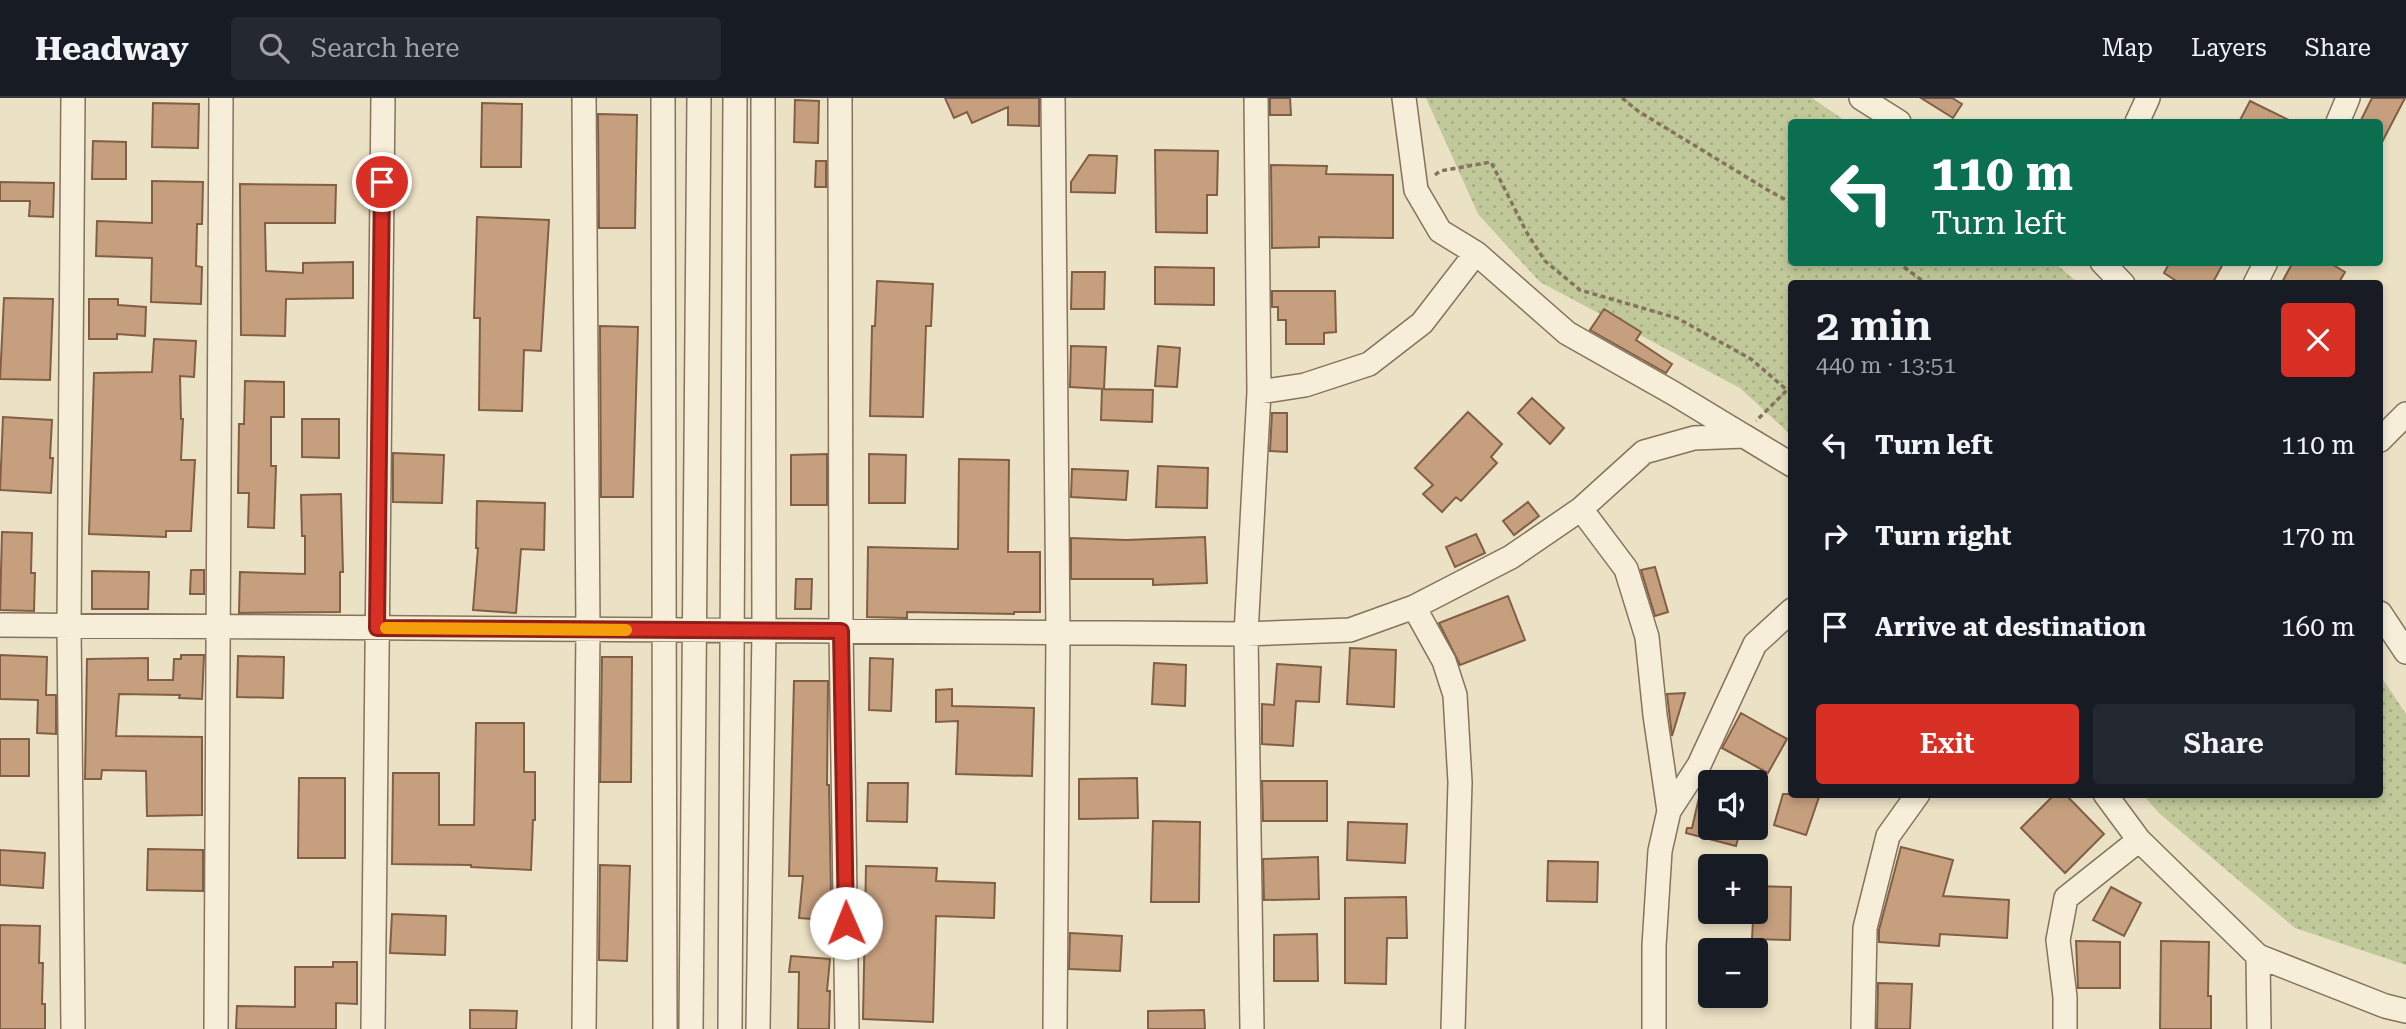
<!DOCTYPE html>
<meta charset="utf-8">
<style>
:root{--surface:#171b24;--page:#242831;--text:#f1f3f6;--muted:#9ea1a6;--line:#363941;--accent:#d93025}
body{margin:0;font-family:"Roboto Serif",serif;background:var(--page);color:var(--text);height:100vh;display:flex;flex-direction:column;font-size:26px;white-space:nowrap}
*{box-sizing:border-box;margin:0}
p{font-size:23px;color:var(--muted)}
.icon{flex:none;width:38px;height:38px;fill:none;stroke:currentColor;stroke-width:2;stroke-linecap:round;stroke-linejoin:round}
.map{position:relative;flex:1;overflow:hidden}
.side{position:absolute;left:1788px;top:182px;width:595px;height:518px;display:flex;flex-direction:column;background:var(--surface);border-radius:7px;box-shadow:0 4px 10px #0003}
.side>*{flex:none}
.top-card{position:absolute;left:1788px;top:21px;width:595px;height:147px;border-radius:7px;box-shadow:0 4px 10px #0003;background:#0b6e4f;color:#fff;overflow:hidden}
.controls{position:absolute;left:1698px;top:672px;display:grid;gap:14px}
.controls a{display:grid;place-items:center;width:70px;height:70px;border-radius:7px;background:var(--surface);box-shadow:0 4px 10px #0003;font-size:35px}
.pin{position:absolute;display:grid;place-items:center;width:60px;height:60px;color:#fff;margin:-30px;border:4px solid #fff;border-radius:50%;box-shadow:0 2px 7px #0007}
.me{position:absolute;width:77px;margin:-38px;rotate:359deg;stroke-linejoin:round;filter:drop-shadow(0 0 5px #0008)}
.turn{display:flex;align-items:center;gap:24px;height:147px;padding:0 28px;font-size:32px}
.turn .icon{width:91px;height:91px;stroke-width:2.5}
.turn b{display:block;font-size:49px;line-height:60px}
.round{display:grid;place-items:center;flex:none;width:74px;height:74px;border-radius:7px;background:var(--page)}
.overview{display:flex;align-items:center;justify-content:space-between;height:119px;padding:0 28px}
h1{font-size:42px;font-weight:600;line-height:52px}
.button{display:flex;gap:14px;margin-top:auto;padding:14px 28px}
.button a{flex:1;height:80px;border-radius:7px;background:var(--accent);color:#fff;font-size:28px;font-weight:600;line-height:80px;text-align:center}
.button a+a{background:var(--page);color:var(--text)}
ul{padding:0;list-style:none}
li{display:flex;align-items:center;gap:21px;height:91px;padding:0 28px}
li div{flex:1}
li b{display:block;font-size:26px}
li em{font-style:normal}
header{display:flex;align-items:center;gap:42px;box-sizing:border-box;height:98px;padding:0 35px;background:var(--surface);border-bottom:2px solid var(--line)}
header strong{font-size:33px}
nav{display:flex;gap:38px;margin-inline-start:auto;font-size:24px}
.search{width:490px;height:63px;background:var(--page);display:flex;align-items:center;gap:18px;box-sizing:border-box;padding:0 24px;border-radius:7px;color:var(--muted);font-size:26px}
.map>svg:first-child{display:block}
.park{fill:url(#park-dots)}
.building{fill:#c69f7e;stroke:#825f44;stroke-width:2}
.lines{fill:none;stroke-linecap:round;stroke-linejoin:round}
.minor-casing{stroke:#84735d;stroke-width:26}
.path{stroke:#84735d;stroke-width:3.5;stroke-dasharray:5 3.5;stroke-linecap:butt}
.minor{stroke:#f6eed8;stroke-width:23}
.route-casing{stroke:#8d1f18;stroke-width:18}
.route{stroke:#d93025;stroke-width:12}
.slow{stroke:#f59e0b;stroke-width:12}
</style>
<header>
<strong>Headway</strong>
<div class="search"><svg class="icon" aria-label="search" viewBox="0 0 24 24"><circle cx="10" cy="10" r="6"/><path d="M15 15l6 6"/></svg>Search here</div>
<nav><a>Map</a><a>Layers</a><a>Share</a></nav>
</header>
<div class="map">
<svg width="2406" height="931" viewBox="0 0 2406 931">
<defs>
<pattern id="park-dots" width="8" height="8" patternUnits="userSpaceOnUse" patternTransform="scale(1.75)"><rect width="8" height="8" fill="#c1c89a"/><path d="M2 2h.1M6 6h.1" fill="none" stroke="#a6ac84" stroke-width="1.8" stroke-linecap="round"/></pattern>
</defs>
<rect width="100%" height="100%" fill="#ebe1c5"/>
<path class="park" d="M1426 0H1812L1847 24H1792V164L2055 165 2078 185 1792 186V338L1740 290 1540 184 1478 116Z
M2380 577 2406 616V867L2295 830 2159 715 2143 697 2380 696Z"/>
<path class="building" d="M945 0H1039V28L1008 27V9L972 25 967 14 954 20Z
M1270 0H1290L1291 17H1270Z
M1921 0H1952L1962 6 1953 20Z
M2372 0H2405L2380 48V24H2360Z
M795 2 819 3 818 45 794 44Z
M2250 3 2293 24H2239Z
M153 5 199 6 198 50 152 49Z
M482 5 522 6 521 69H481Z
M598 16 637 17 635 130H599Z
M93 43 126 44V81H92Z
M1155 52 1218 53 1217 97H1207V135L1156 134Z
M1089 57 1117 58 1115 95 1071 94V84Z
M816 63H826V89H815Z
M1271 67 1327 68 1326 76 1393 77V140L1319 139V149L1272 150Z
M152 83 203 84 202 126H197L196 168 202 169 201 206 151 204 152 160 96 158 97 123 152 125Z
M0 84 54 85 53 119 29 118 30 103H0Z
M240 86 336 87 335 125H265L266 173 303 175V165L353 164V200L286 201 285 238 241 237Z
M477 119 549 122 541 253 524 252 522 313 479 312 480 220H474Z
M2170 164H2224L2212 186H2181L2164 175Z
M2293 164H2328L2345 174 2338 186H2281Z
M1155 169 1214 170V207L1155 206Z
M1072 174H1105L1104 211H1071Z
M877 183 933 186 931 228H926L923 319 870 318 872 228H875Z
M1272 193H1335L1336 234 1324 235V246H1286V222H1278V209H1272Z
M4 200 53 201 50 282 0 281Z
M89 201H118V207L146 209 145 238 117 236V241H89Z
M1604 211 1641 234 1636 242 1672 266 1666 275 1590 232Z
M600 228 638 229 633 399H601Z
M154 241 196 243 194 279 180 278 181 321H183L181 362H195L191 433H166V439L89 436 94 275 152 274Z
M1071 248 1106 249 1104 291 1070 289Z
M1158 248 1180 250 1177 289 1155 288Z
M245 283 284 284V319H271V368H276L274 430 248 429 249 395H238L239 326H244Z
M1102 291 1153 292 1152 324 1101 322Z
M1532 300 1564 330 1550 346 1518 315Z
M1468 314 1502 346 1491 359 1497 365 1461 403 1456 399 1442 414 1423 396 1433 387 1415 370Z
M1272 315H1287V354L1270 353Z
M3 319 52 322 50 360H53L51 395 0 392Z
M302 321H339V360L302 359Z
M393 355 444 357 442 405 393 404Z
M827 356V407H791V357Z
M869 356 906 357 905 405H869Z
M959 361 1009 362 1008 454H1040V514H1014V516L907 514V520L867 519 868 449 958 451Z
M1158 368 1208 370 1207 410 1156 409Z
M1072 371 1128 373 1126 402 1071 399Z
M341 396 343 474H340V514L239 515 240 474 305 476V438H302L301 397Z
M477 403 545 405 544 452 521 451 516 515 473 512 478 450H476Z
M1528 404 1539 418 1514 437 1503 423Z
M2 434 32 435 31 475H35L34 513 0 512Z
M1476 436 1485 455 1455 469 1446 449Z
M1205 439 1207 485 1153 487V481H1071V440L1126 442Z
M1655 469 1668 514 1655 518 1641 472Z
M191 472H204V496H190Z
M92 473 149 474 148 511H92Z
M796 481H812L811 511H795Z
M1508 498 1525 542 1460 567 1439 525Z
M1350 550 1396 552 1394 609 1347 606Z
M0 557 47 559 46 597H56V636L37 635 38 602 0 601Z
M181 557H204L202 601 179 600 180 597 119 596 116 638 202 639V717L147 718 146 673 102 672 101 681H85L87 561 148 560V582H173L174 561H181Z
M238 558 284 559 283 600 237 599Z
M602 559H632L631 684H600Z
M870 560 893 561 891 613 869 612Z
M1154 565 1186 567 1185 608 1152 606Z
M1277 566 1321 569 1319 604 1296 603 1293 648 1262 646V606L1274 607Z
M794 583H828L827 687H829L831 795 828 822 799 820 803 778H789Z
M952 591V608L1034 610 1032 678 956 676 958 623 936 624V592Z
M1685 595 1672 638 1667 596Z
M1741 615 1787 641 1768 675 1722 650Z
M476 625H524V674H535V722H533L531 772 471 769V767L392 766 393 675H439V727H474Z
M0 641H29V678H0Z
M299 680H345V760H298Z
M1137 680 1138 720 1079 721V681Z
M1707 680 1710 681V730H1741L1736 748 1686 735 1687 730H1692L1702 687Z
M1262 683H1327V723H1263Z
M868 685H908L907 724 867 723Z
M1783 696H1820L1806 737 1774 727Z
M2055 696H2065L2104 736 2065 775 2021 730Z
M1153 723 1200 724 1199 804H1151Z
M1348 724 1407 726 1405 765 1347 762Z
M1901 749 1953 762 1943 798 2009 802 2007 840 1940 836 1939 848 1879 844V832Z
M148 751 203 752V793L147 792Z
M0 752 45 755 43 790 0 787Z
M1318 759 1319 801 1264 802 1263 761Z
M1548 763 1598 764 1597 804 1547 803Z
M600 767 630 768 627 863 599 862Z
M866 768 937 770 936 783 995 785 994 820 936 818 933 924 863 921Z
M1755 788 1791 789 1790 842 1752 841Z
M2111 789 2141 805 2124 838 2093 822Z
M1406 799 1407 840H1387L1386 886 1345 885V800Z
M392 816 446 818 445 857 390 855Z
M0 827 40 828 39 865H43L42 906H45V931H0Z
M1070 835 1122 838 1120 873 1069 871Z
M1317 836 1318 883H1274V837Z
M2076 843 2120 844V890H2078Z
M2161 843 2209 844 2208 898H2211V931H2160Z
M791 858 830 861 827 893H830L829 931H798L799 874H789Z
M333 864H357V906L336 905V931H236L237 908 295 909V869H333Z
M1878 885 1912 886 1910 931H1877Z
M470 912 517 913 516 931H470Z
M1204 912 1205 931H1148V913Z"/>
<g class="lines">
<g class="minor-casing">
<path id="minor" d="M73 0 69 528 73 931
M663 0 665 931
M840 0 841 533 847 931
M1053 0 1058 535 1055 931
M1404 0 1416 92 1440 133 1476 155
M1861 0 1899 24
M2137 24 2148 0
M2338 24 2348 0
M2102 164 2123 186
M2255 186 2266 164
M1259 294 1305 287 1369 266 1422 225 1476 155 1567 235 1673 295 1744 338
M2380 342 2406 316
M1581 411 1626 471 1647 539 1655 617 1669 713
M1414 509 1444 563 1455 597 1460 684 1453 931
M2380 515 2406 554
M0 527 1246 536 1350 532 1414 509 1511 459 1581 411 1644 354 1694 340 1744 338 1792 367
M2139 742 2258 858 2385 908 2406 913
M2258 858 2259 931
M216 931 221 0
M373 931 383 0
M584 931 588 531 584 0
M691 931 699 0
M730 931 735 0
M758 931 764 532 763 0
M1252 931 1246 536 1259 294 1256 0
M1654 931V848L1660 753 1669 713 1699 667 1755 546 1792 512
M1863 931 1865 830 1888 738 1918 696
M2065 931V899L2058 842 2066 800 2139 742 2105 696"/>
</g>
<path class="path" d="M1622 0 1638 13 1771 94 1792 105
M1435 77 1440 73 1491 64 1527 135 1545 163 1580 192 1677 220 1751 261 1787 292 1756 323
M1897 164 1927 186"/>
<use href="#minor" class="minor"/>
</g>
<g class="lines">
<g class="route-casing">
<path id="route" d="M382 84 377 530 841 533 846 825"/>
</g>
<use href="#route" class="route"/>
<path class="slow" d="M386 530 626 532"/>
</g>
</svg>
<div class="controls">
<a><svg class="icon" aria-label="sound" viewBox="0 0 24 24"><path d="M4 9h4l5-4v14l-5-4H4zM17 9q2 3 0 6"/></svg></a>
<a>+</a>
<a>−</a>
</div>
<div class="pin" style="left:382px;top:84px;background:#d93025"><svg class="icon" aria-label="arrive" viewBox="0 0 24 24"><path d="M6 21V4h12l-3 4 3 4H6"/></svg></div>
<svg class="me" style="left:846px;top:825px" viewBox="-20 -20 40 40"><circle r="19" fill="#fff"/><path d="M0-13L10 11 0 6-10 11z" fill="#d93025"/></svg>
<div class="top-card">
<div class="turn"><svg class="icon" aria-label="left" viewBox="0 0 24 24"><path d="M17 20v-9H6M10 6l-5 5 5 5"/></svg><div><b>110 m</b>Turn left</div></div>
</div>
<section class="side">
<div class="overview"><div><h1>2 min</h1><p>440 m · 13:51</p></div><a class="round" style="background:#d93025;color:#fff"><svg class="icon" aria-label="close" viewBox="0 0 24 24"><path d="M6 6l12 12M18 6L6 18"/></svg></a></div>
<ul>
<li><svg class="icon" aria-label="left" viewBox="0 0 24 24"><path d="M17 20v-9H6M10 6l-5 5 5 5"/></svg><div><b>Turn left</b></div><em>110 m</em></li>
<li><svg class="icon" aria-label="right" viewBox="0 0 24 24"><path d="M7 20v-9h11M14 6l5 5-5 5"/></svg><div><b>Turn right</b></div><em>170 m</em></li>
<li><svg class="icon" aria-label="arrive" viewBox="0 0 24 24"><path d="M6 21V4h12l-3 4 3 4H6"/></svg><div><b>Arrive at destination</b></div><em>160 m</em></li>
</ul>
<div class="button"><a>Exit</a><a>Share</a></div>
</section>
</div>
